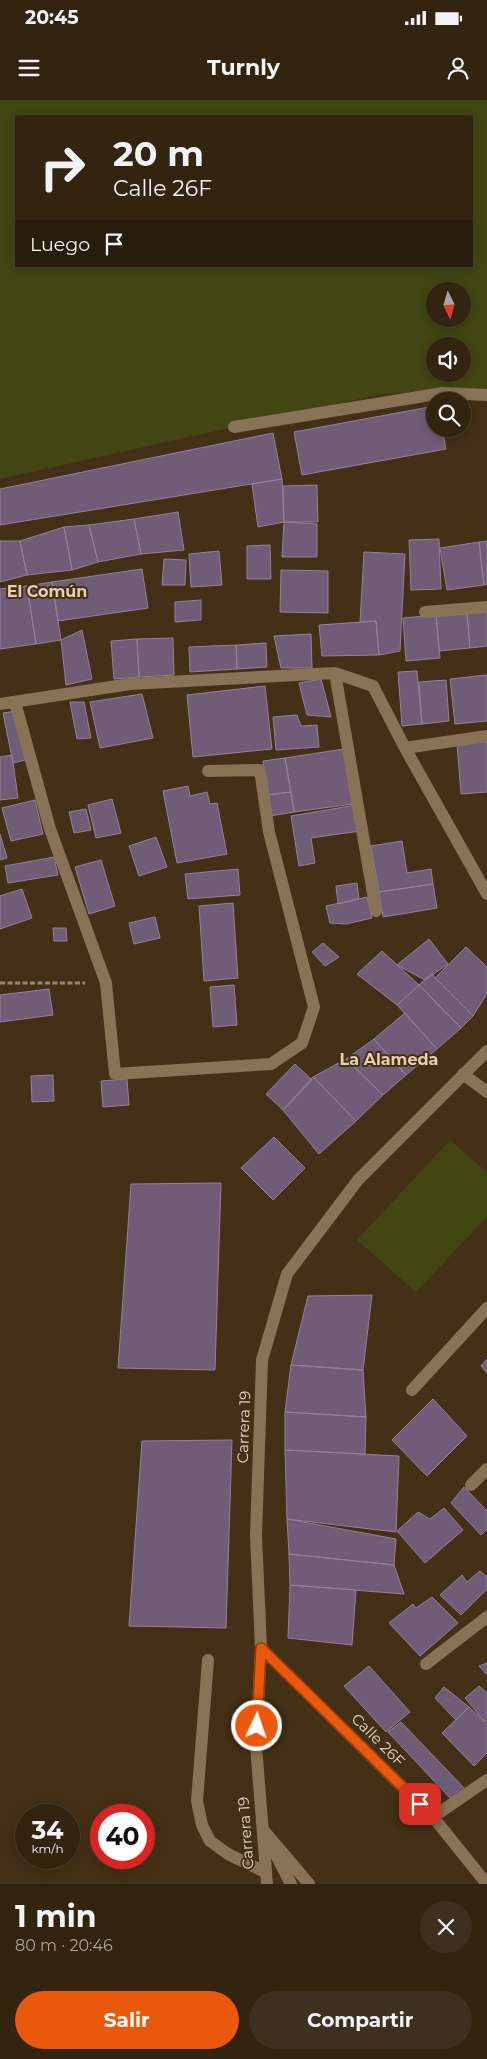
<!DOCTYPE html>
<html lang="es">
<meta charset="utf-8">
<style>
:root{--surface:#332410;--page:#3e301e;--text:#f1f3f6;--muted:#a9a49f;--line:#4e4130;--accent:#ea580c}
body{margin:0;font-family:Montserrat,sans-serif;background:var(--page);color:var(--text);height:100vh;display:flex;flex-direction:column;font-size:19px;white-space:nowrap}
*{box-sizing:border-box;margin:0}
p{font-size:16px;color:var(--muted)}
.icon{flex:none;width:28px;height:28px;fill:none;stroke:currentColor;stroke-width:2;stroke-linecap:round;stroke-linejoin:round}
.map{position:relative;height:1784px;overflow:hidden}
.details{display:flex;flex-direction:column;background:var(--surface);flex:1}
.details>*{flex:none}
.top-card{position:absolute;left:15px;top:15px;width:458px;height:152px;border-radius:0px;box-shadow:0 2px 12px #0003,0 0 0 1px var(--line);background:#332410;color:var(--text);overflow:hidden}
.needle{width:32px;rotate:175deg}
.buttons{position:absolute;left:426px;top:182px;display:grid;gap:10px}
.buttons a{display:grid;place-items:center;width:45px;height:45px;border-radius:50%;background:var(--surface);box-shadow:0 2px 12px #0003,0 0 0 1px var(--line);font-size:25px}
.speed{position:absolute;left:15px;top:1704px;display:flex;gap:10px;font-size:25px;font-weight:700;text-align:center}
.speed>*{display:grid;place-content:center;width:65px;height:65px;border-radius:50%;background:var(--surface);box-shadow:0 2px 12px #0003,0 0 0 1px var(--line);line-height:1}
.speed small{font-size:12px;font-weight:400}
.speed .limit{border:8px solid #d22;background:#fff;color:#111}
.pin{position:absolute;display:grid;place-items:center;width:42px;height:42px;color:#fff;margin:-21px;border-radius:10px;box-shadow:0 2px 8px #0006}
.me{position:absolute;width:55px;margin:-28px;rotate:3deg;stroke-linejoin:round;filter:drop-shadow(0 0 4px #0008)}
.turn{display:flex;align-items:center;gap:18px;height:105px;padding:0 15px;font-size:22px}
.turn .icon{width:65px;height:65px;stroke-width:2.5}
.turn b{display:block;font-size:35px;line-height:42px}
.then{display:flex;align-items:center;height:48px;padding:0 15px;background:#0003;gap:10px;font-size:19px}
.round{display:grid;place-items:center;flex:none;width:52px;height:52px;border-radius:26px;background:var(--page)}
.head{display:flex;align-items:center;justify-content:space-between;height:85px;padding:0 15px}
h1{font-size:30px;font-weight:700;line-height:38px}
.primary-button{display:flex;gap:10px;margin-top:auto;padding:10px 15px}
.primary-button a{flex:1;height:58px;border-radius:30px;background:var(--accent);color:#fff;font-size:20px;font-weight:700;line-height:58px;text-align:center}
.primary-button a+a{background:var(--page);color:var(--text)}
.status{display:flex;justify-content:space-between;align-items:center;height:35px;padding:0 25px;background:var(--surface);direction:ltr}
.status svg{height:14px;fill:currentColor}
header{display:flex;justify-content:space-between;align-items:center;height:65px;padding:0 15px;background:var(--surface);font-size:22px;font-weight:700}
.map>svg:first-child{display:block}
.green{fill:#414612;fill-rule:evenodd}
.building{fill:#705c77;stroke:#95809c}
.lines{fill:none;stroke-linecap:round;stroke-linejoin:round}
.path{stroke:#968772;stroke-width:3;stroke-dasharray:5 2.5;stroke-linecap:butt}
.minor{stroke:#887356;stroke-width:12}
.route-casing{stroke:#983908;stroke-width:12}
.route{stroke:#ea580c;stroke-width:9}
.labels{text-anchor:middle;stroke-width:4;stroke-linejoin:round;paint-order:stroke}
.street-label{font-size:15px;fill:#e3d7c8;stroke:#443016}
.neighbourhood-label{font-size:16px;font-weight:bold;fill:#e7cfb0;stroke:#443016}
</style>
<div class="status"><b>20:45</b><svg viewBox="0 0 49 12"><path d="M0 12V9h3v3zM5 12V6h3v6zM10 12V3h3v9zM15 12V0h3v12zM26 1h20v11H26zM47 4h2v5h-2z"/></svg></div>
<header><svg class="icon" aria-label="menu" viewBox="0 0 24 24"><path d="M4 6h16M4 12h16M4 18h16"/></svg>Turnly<svg class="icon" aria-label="person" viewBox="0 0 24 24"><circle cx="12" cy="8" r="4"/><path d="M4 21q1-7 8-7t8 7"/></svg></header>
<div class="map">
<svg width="487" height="1784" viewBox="0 0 487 1784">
<rect width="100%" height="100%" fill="#443016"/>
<path class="green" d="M0 0H487V289L382 294 0 379ZM16 16H471V166H16ZM435 191H462V219H435ZM435 246H462V274H435Z
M450 1040 487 1072V1117L416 1192 357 1140Z"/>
<path class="building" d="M435 306V329H442L446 349 302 375 294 332Z
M273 333 282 379 0 425V389Z
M282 379 284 422 258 427 252 384Z
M317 385 318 422H284L283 386Z
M178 412 184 450 141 454 134 419Z
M134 419 141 454 98 462 89 425Z
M284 422 317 424V457H282Z
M89 425 98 462 72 470 64 427Z
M64 427 72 470 27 475 20 441Z
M439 439 441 489 411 490 409 440Z
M0 441H20L27 475 0 482Z
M487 441V484L484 485 479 442Z
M479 442 484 485 447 490 440 448Z
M270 445 271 479H247V446Z
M219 451 222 485 191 487 189 454Z
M364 452 405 454 400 551 379 555 376 521 360 522Z
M164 459 186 460 185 485H162Z
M142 469 148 508 58 521 52 482Z
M281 470 328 471V513L280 512Z
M52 482 61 540 36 544 27 486Z
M27 486 36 544 0 549V489Z
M201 500V520L175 522V502Z
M487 511V546L470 548 467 513Z
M467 513 470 548 439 551 436 515Z
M436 515 440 558 406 561 403 518Z
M376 521 379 555 322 556 319 525Z
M82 530 92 579 66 585 61 540Z
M311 534 312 568H281L274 536Z
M173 538 174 575 139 577 137 539Z
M137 539 139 577 114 579 111 541Z
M266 543 267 567 237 569 236 545Z
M236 545 237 569 190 572 189 547Z
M417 571 422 624 402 626 398 572Z
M487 575V621L455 624 450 579Z
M321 579 331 617 307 615 299 583Z
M446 580 449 621 422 624 419 582Z
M265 586 272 649 193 657 187 595Z
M142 594 153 638 100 648 90 602Z
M70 602H84L91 638 77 639Z
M16 611 25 660 13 663 3 613Z
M297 615 301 626 317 625 319 647 276 650 273 617Z
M487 642V692L461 694 457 644Z
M344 649 353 704 294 712 285 658Z
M12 655 18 698 0 700V657Z
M285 658 291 692 267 695 263 661Z
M188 686 190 696 207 692 210 704 217 703 227 754 177 763 163 691Z
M291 692 294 712 270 716 267 695Z
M112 699 121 733 96 738 88 705Z
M35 700 43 734 11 741 2 708Z
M356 705 360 731 311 738 315 763 299 766 291 716Z
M86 709 91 730 74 733 69 712Z
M0 734 7 758 0 760Z
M156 737 167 767 139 776 129 746Z
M402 741 407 773 431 769 433 784 379 792 371 746Z
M54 757 58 775 8 783 5 766Z
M101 760 115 806 89 814 75 767Z
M238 769 240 795 188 799 185 774Z
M357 783 359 799 338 804 336 786Z
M433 784 437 808 383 817 379 792Z
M22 789 32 818 0 829V796Z
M367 797 372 818 346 824 330 823 326 806Z
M233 803 238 878 204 881 199 806Z
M155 817 160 838 134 844 129 823Z
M53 828H66L67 841H54Z
M429 839 448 864 425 880 397 865Z
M323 843 339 857 325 866 312 852Z
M466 847 487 867V894L473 916 435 878Z
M382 851 419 885 397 905 357 874Z
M432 873 435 878 473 916 461 928 419 885Z
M234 885 237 925 213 927 210 887Z
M419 885 461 928 437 949 397 905Z
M49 889 53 915 0 922V895Z
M405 913 437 949 406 975 374 939Z
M374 939 406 975 383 995 346 959Z
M346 959 383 995 356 1021 313 977Z
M295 964 312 980 283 1010 266 994Z
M53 975 54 1001 32 1002 31 976Z
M313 977 356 1021 319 1054 283 1010Z
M127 979 129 1005 103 1007 101 981Z
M274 1037 305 1068 273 1100 241 1068Z
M221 1083 215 1270 118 1268 131 1084Z
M372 1195 363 1270 291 1265 308 1196Z
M487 1259V1273L481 1266Z
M291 1265 363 1270 366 1317 285 1312Z
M433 1299 467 1336 427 1376 392 1340Z
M285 1312 366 1317 365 1354 285 1350Z
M232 1340 226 1528 129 1526 142 1341Z
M285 1350 399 1356 396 1432 287 1419Z
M464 1387 487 1411V1429L481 1435 451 1403Z
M444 1408 463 1430 425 1463 397 1431 418 1412 430 1419Z
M287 1419 396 1439 394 1465 289 1454Z
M289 1454 394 1465 404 1494 290 1485Z
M480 1471 487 1477V1489L461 1515 440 1495 462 1475 467 1482Z
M290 1485 356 1490 352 1545 288 1538Z
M432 1497 458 1523 420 1556 389 1523 413 1504 416 1508Z
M487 1563V1575L479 1566Z
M369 1566 410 1612 386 1632 344 1586Z
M479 1586 487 1593V1620L485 1622 465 1598Z
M444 1587 469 1607 456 1620 435 1598Z
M469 1607 487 1624V1653L474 1666 442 1633Z
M401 1622 465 1689 451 1699 388 1632Z"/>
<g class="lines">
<path class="path" d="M0 883H85"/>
<path class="minor" d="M234 327 443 293 487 295
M425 512 487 507
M335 573 376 811
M15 602 50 729 106 883 115 974 271 964 302 943 314 907 269 732 260 670 208 671
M0 604 130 584 335 573 373 586 405 648 487 794
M405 648 487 636
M463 974 487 992
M412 1290 487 1208
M471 1385 487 1369
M261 1548 433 1717 487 1784
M208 1560 197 1701 202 1725 210 1741 228 1754 265 1772
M426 1564 487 1517
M433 1717 487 1680
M264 1731 309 1784
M273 1749 291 1784
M267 1784 256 1646 261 1548 256 1435 262 1260 287 1174 358 1080 487 951"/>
</g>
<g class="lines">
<g class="route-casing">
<path id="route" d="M257 1626 261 1548 420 1704"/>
</g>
<use href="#route" class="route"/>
</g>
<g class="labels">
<g class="street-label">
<text transform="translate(244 1327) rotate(-88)" y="5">Carrera 19</text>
<text transform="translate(378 1640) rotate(45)" y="5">Calle 26F</text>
<text transform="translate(246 1733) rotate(-94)" y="5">Carrera 19</text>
</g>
<g class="neighbourhood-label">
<text x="47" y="497">El Común</text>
<text x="389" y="965">La Alameda</text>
</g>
</g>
</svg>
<div class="buttons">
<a><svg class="needle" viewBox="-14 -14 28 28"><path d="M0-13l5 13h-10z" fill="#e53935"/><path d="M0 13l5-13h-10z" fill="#a9a49f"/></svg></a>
<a><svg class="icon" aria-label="sound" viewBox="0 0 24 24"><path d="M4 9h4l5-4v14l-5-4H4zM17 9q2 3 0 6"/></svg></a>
<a><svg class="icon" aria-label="search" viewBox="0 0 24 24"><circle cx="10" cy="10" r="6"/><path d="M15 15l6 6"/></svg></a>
</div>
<div class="speed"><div>34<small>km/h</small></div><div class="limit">40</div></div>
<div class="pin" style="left:420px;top:1704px;background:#d93025"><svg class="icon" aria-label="arrive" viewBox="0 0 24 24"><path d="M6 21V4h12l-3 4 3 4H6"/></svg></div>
<svg class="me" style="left:257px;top:1626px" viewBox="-20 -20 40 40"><circle r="17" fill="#ea580c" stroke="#fff" stroke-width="3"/><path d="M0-11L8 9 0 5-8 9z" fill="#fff"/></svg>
<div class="top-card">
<div class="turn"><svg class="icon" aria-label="right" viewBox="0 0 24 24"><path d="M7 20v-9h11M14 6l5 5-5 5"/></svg><div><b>20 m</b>Calle 26F</div></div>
<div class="then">Luego<svg class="icon" aria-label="arrive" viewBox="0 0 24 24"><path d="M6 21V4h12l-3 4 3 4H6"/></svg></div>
</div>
</div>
<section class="details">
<div class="head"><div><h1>1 min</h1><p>80 m · 20:46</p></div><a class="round"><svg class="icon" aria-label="close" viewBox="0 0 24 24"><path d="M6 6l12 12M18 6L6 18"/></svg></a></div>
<div class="primary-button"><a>Salir</a><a>Compartir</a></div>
</section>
